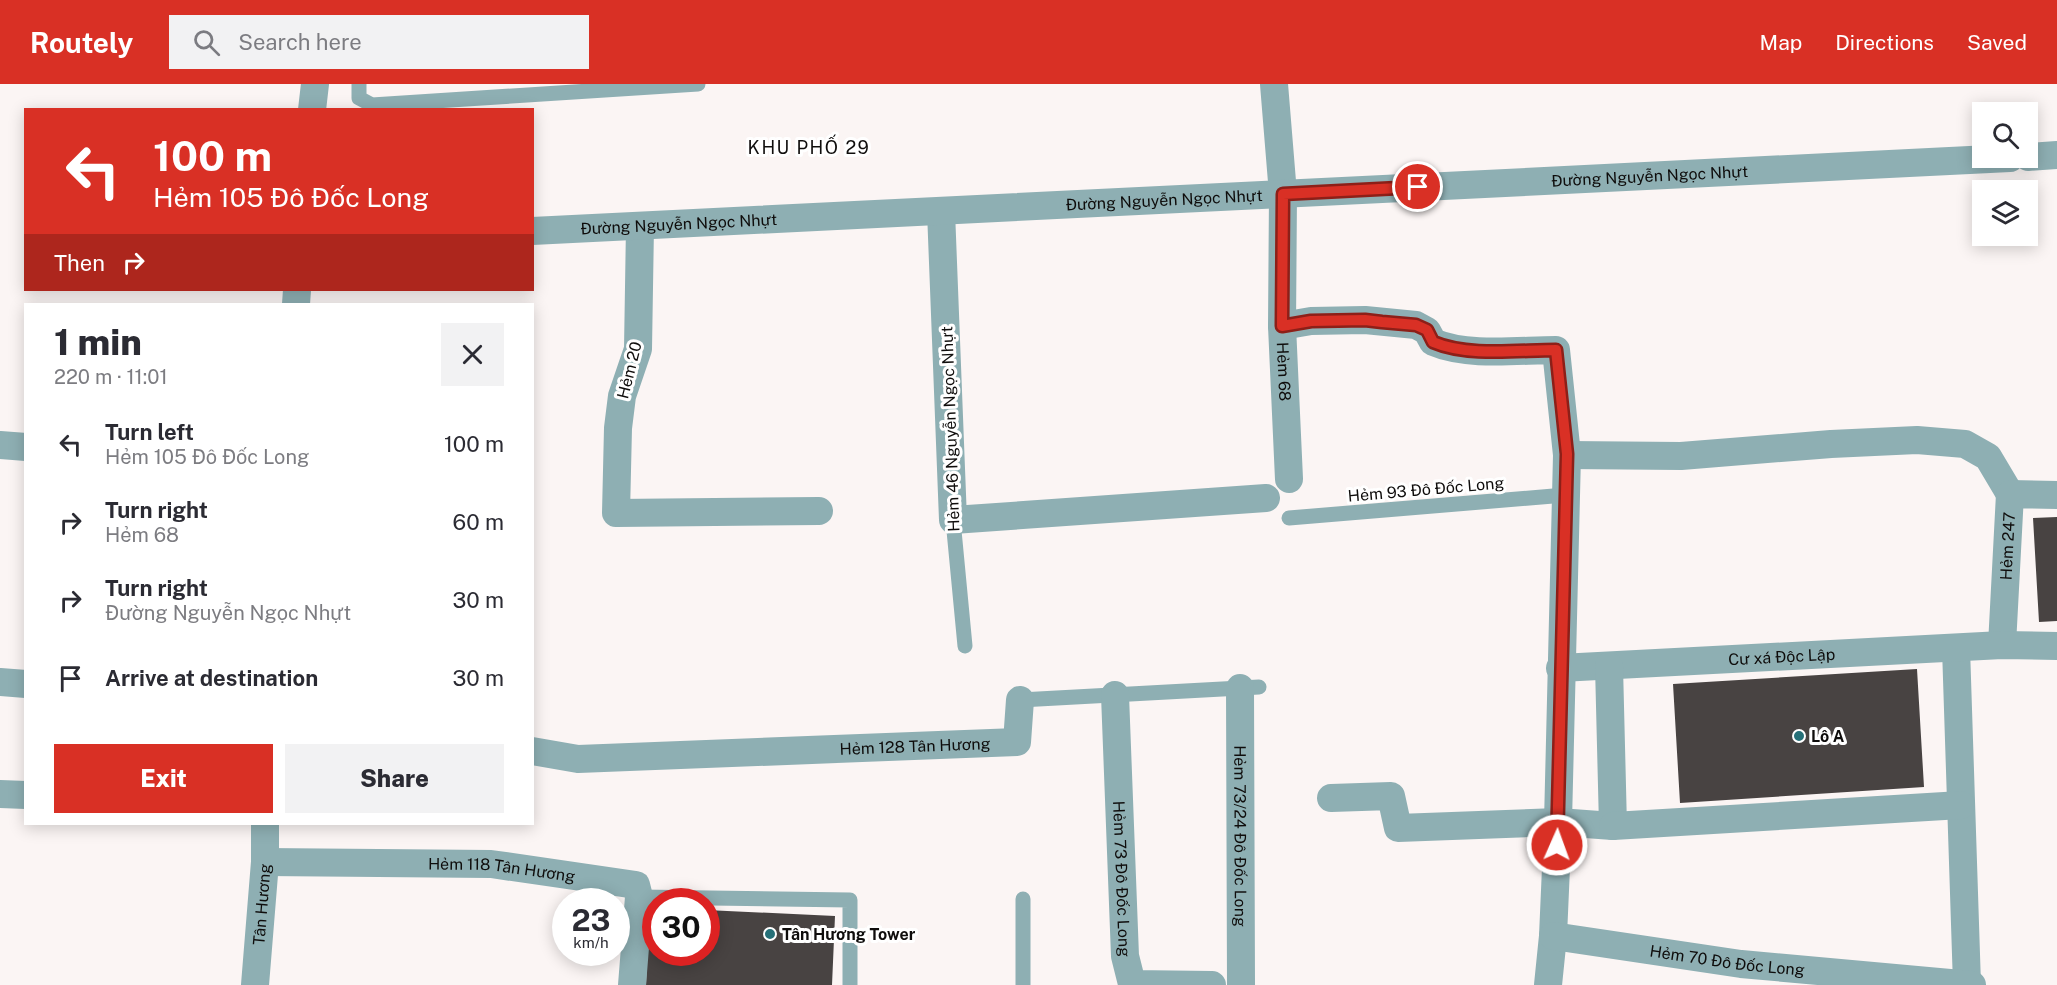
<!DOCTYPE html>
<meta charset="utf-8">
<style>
:root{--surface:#fff;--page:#f2f2f3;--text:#2b2b33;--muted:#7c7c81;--accent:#d93025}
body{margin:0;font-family:"Public Sans",sans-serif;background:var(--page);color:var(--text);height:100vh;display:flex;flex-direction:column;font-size:22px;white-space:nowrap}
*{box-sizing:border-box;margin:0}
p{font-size:20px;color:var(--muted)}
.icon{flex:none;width:33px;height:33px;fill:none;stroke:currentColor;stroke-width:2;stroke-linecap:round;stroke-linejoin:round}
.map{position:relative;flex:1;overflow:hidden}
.drawer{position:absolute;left:24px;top:219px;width:510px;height:522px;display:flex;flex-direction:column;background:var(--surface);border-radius:0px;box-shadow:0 3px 15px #0003}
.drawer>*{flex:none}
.top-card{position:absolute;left:24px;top:24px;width:510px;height:183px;border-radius:0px;box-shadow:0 3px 15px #0003;background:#d93025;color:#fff;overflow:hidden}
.fabs{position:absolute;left:1972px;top:18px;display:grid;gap:12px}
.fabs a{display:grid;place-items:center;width:66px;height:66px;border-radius:0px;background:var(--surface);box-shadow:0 3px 15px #0003;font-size:30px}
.speed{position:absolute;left:552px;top:804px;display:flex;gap:12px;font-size:30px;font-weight:700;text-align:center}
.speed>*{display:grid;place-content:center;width:78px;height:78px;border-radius:50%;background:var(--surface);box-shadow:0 3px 15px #0003;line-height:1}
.speed small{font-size:15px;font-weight:400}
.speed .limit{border:9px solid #d22;background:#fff;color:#111}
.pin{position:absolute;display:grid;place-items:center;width:51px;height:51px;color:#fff;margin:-26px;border:3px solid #fff;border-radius:50%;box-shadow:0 2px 6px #0007}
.me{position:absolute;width:66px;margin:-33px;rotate:2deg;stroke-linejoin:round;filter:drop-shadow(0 0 4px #0008)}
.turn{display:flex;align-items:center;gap:21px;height:126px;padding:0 30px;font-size:27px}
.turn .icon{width:78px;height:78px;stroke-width:2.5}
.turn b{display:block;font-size:42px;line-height:51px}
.then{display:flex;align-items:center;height:57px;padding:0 30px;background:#0003;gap:12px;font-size:22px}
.round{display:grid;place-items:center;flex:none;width:63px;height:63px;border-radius:0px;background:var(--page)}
.overview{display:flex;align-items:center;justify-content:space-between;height:102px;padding:0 30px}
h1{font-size:36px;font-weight:800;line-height:45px}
.cta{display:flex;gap:12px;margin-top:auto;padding:12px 30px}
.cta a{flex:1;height:69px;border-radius:0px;background:var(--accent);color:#fff;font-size:24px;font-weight:800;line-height:69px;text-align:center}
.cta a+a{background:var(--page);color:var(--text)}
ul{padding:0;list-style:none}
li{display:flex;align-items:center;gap:18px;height:78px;padding:0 30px}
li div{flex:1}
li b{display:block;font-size:22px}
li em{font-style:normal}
header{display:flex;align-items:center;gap:36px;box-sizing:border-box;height:84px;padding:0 30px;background:var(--accent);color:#fff}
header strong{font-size:28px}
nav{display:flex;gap:33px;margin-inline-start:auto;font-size:21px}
.search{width:420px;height:54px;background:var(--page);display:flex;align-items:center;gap:15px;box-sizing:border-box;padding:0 21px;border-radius:0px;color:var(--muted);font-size:22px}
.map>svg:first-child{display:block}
.building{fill:#484342}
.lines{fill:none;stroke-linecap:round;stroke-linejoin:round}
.lane{stroke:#8eafb3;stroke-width:15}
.street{stroke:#8eafb3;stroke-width:28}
.route-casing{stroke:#8d1f18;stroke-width:15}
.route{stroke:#d93025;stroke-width:10}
.poi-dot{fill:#267078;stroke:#fff;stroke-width:2}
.labels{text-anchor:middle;stroke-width:6;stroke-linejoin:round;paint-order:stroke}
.street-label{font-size:16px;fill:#0f0d0c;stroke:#fff}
.poi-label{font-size:16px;font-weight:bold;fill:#0f0d0c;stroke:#fff;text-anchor:start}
.neighbourhood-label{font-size:18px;letter-spacing:1.5px;fill:#0f0d0c;stroke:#fff}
</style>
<header>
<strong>Routely</strong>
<div class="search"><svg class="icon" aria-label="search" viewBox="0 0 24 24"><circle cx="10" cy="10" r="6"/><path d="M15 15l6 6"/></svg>Search here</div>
<nav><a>Map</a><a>Directions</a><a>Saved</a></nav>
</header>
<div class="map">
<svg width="2057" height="901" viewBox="0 0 2057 901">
<rect width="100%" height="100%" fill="#fbf5f4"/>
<path class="building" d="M2057 433V537L2039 538 2033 434Z
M1917 585 1924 703 1680 719 1673 600Z
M649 824H656V868H706V826L835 832 832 901H646Z"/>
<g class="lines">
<path class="lane" d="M359 0V14L372 21 698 0
M1289 434 1565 411
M953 436 965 562
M1020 616 1259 603
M639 813 850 816V901
M1023 901V815"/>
<g class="street">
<path id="s1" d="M1274 0 1283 110 1282 242 1289 395"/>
<path d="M312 26 315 0"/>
<path d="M2028 73 2057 71"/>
<path d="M941 127 953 436 1266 414"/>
<path d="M640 142 638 265 622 312 618 344 616 429 819 427"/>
<path id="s2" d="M532 147 2010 74"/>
<path d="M296 220 297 206"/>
<path d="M1282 242 1311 237 1365 236 1416 241 1427 247 1433 258C1468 273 1519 266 1556 266L1567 371 1558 738 1553 852 1548 901"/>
<path d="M0 361 26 363"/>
<path d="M1567 371 1681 372 1831 360 1917 356 1965 360 1988 373 2010 410"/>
<path id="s3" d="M2002 561 2010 410 2057 411"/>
<path d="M1956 564 1967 901"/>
<path id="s4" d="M1560 584 2002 561 2057 562"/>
<path d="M0 598 26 600"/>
<path id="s5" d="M1240 604 1241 901"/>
<path id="s6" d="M1115 611 1125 872 1132 900 1212 901"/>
<path id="s7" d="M532 667 578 675 1017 658 1020 616"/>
<path d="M0 710 26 711"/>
<path d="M1331 714 1391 712 1398 744 1558 738 1613 742 1609 582"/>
<path d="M1613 742 1961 721"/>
<path id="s8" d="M265 778 491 780 636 801 639 813 632 901"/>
<path id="s9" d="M1553 852 1741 880 1972 901"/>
<path id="s10" d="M255 901 265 778V740"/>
</g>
</g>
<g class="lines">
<g class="route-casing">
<path id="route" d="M1418 103 1283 110 1282 242 1311 237 1365 236 1382 238 1416 241 1427 246 1433 258C1468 273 1519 266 1556 266L1567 370 1557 761"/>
</g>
<use href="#route" class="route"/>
</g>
<g class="poi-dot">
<circle cx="1799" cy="652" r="6"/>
<circle cx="770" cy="850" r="6"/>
</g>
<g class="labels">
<g class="street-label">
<text dy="6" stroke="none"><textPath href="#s2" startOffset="1119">Đường Nguyễn Ngọc Nhựt</textPath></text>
<text dy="6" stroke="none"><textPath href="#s2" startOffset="633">Đường Nguyễn Ngọc Nhựt</textPath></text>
<text dy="6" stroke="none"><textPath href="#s2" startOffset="147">Đường Nguyễn Ngọc Nhựt</textPath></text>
<text transform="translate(629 286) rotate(-76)" y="6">Hẻm 20</text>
<text dy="6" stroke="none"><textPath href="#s1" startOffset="288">Hẻm 68</textPath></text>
<text transform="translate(950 345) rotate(-92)" y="6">Hẻm 46 Nguyễn Ngọc Nhựt</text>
<text transform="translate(1426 405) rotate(-5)" y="6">Hẻm 93 Đô Đốc Long</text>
<text dy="6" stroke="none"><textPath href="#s3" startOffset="99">Hẻm 247</textPath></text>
<text dy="6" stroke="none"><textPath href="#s4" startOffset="222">Cư xá Độc Lập</textPath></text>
<text dy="6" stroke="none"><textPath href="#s7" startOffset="384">Hẻm 128 Tân Hương</textPath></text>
<text dy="6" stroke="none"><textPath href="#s5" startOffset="148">Hẻm 73/24 Đô Đốc Long</textPath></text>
<text dy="6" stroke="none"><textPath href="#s8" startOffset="237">Hẻm 118 Tân Hương</textPath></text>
<text dy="6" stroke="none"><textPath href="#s6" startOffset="184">Hẻm 73 Đô Đốc Long</textPath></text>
<text dy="6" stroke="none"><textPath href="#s10" startOffset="81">Tân Hương</textPath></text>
<text dy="6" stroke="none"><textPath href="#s9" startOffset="176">Hẻm 70 Đô Đốc Long</textPath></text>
</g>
<g class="poi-label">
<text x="1811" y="658">Lô A</text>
<text x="782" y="856">Tân Hương Tower</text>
</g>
<g class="neighbourhood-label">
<text x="809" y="70">KHU PHỐ 29</text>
</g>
</g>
</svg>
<div class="fabs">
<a><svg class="icon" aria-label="search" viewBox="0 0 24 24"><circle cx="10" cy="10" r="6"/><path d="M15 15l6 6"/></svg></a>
<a><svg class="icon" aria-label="layers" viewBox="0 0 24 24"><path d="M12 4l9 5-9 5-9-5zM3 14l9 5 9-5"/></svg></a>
</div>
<div class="speed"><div>23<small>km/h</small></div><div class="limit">30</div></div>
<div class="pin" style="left:1418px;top:103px;background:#d93025"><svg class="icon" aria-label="arrive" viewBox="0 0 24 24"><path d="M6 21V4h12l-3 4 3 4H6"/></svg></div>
<svg class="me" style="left:1557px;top:761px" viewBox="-20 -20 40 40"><circle r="17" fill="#d93025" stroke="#fff" stroke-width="3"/><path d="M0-11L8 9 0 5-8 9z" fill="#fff"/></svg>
<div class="top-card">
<div class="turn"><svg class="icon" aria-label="left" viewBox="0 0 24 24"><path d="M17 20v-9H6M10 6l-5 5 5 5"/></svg><div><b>100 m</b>Hẻm 105 Đô Đốc Long</div></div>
<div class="then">Then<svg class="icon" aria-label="right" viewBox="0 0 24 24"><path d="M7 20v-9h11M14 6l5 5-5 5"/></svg></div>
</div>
<section class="drawer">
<div class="overview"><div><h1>1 min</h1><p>220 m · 11:01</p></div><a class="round"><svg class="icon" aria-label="close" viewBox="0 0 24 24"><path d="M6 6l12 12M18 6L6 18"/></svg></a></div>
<ul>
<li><svg class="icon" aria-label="left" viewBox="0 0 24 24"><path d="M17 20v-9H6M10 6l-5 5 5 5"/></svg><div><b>Turn left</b><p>Hẻm 105 Đô Đốc Long</p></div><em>100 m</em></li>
<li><svg class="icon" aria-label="right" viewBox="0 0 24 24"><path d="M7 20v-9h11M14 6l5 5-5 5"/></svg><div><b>Turn right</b><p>Hẻm 68</p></div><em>60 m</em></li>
<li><svg class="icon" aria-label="right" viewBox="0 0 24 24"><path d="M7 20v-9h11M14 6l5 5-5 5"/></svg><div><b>Turn right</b><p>Đường Nguyễn Ngọc Nhựt</p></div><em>30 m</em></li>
<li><svg class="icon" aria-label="arrive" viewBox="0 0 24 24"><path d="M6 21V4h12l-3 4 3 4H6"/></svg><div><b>Arrive at destination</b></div><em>30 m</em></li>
</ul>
<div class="cta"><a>Exit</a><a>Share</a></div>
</section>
</div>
